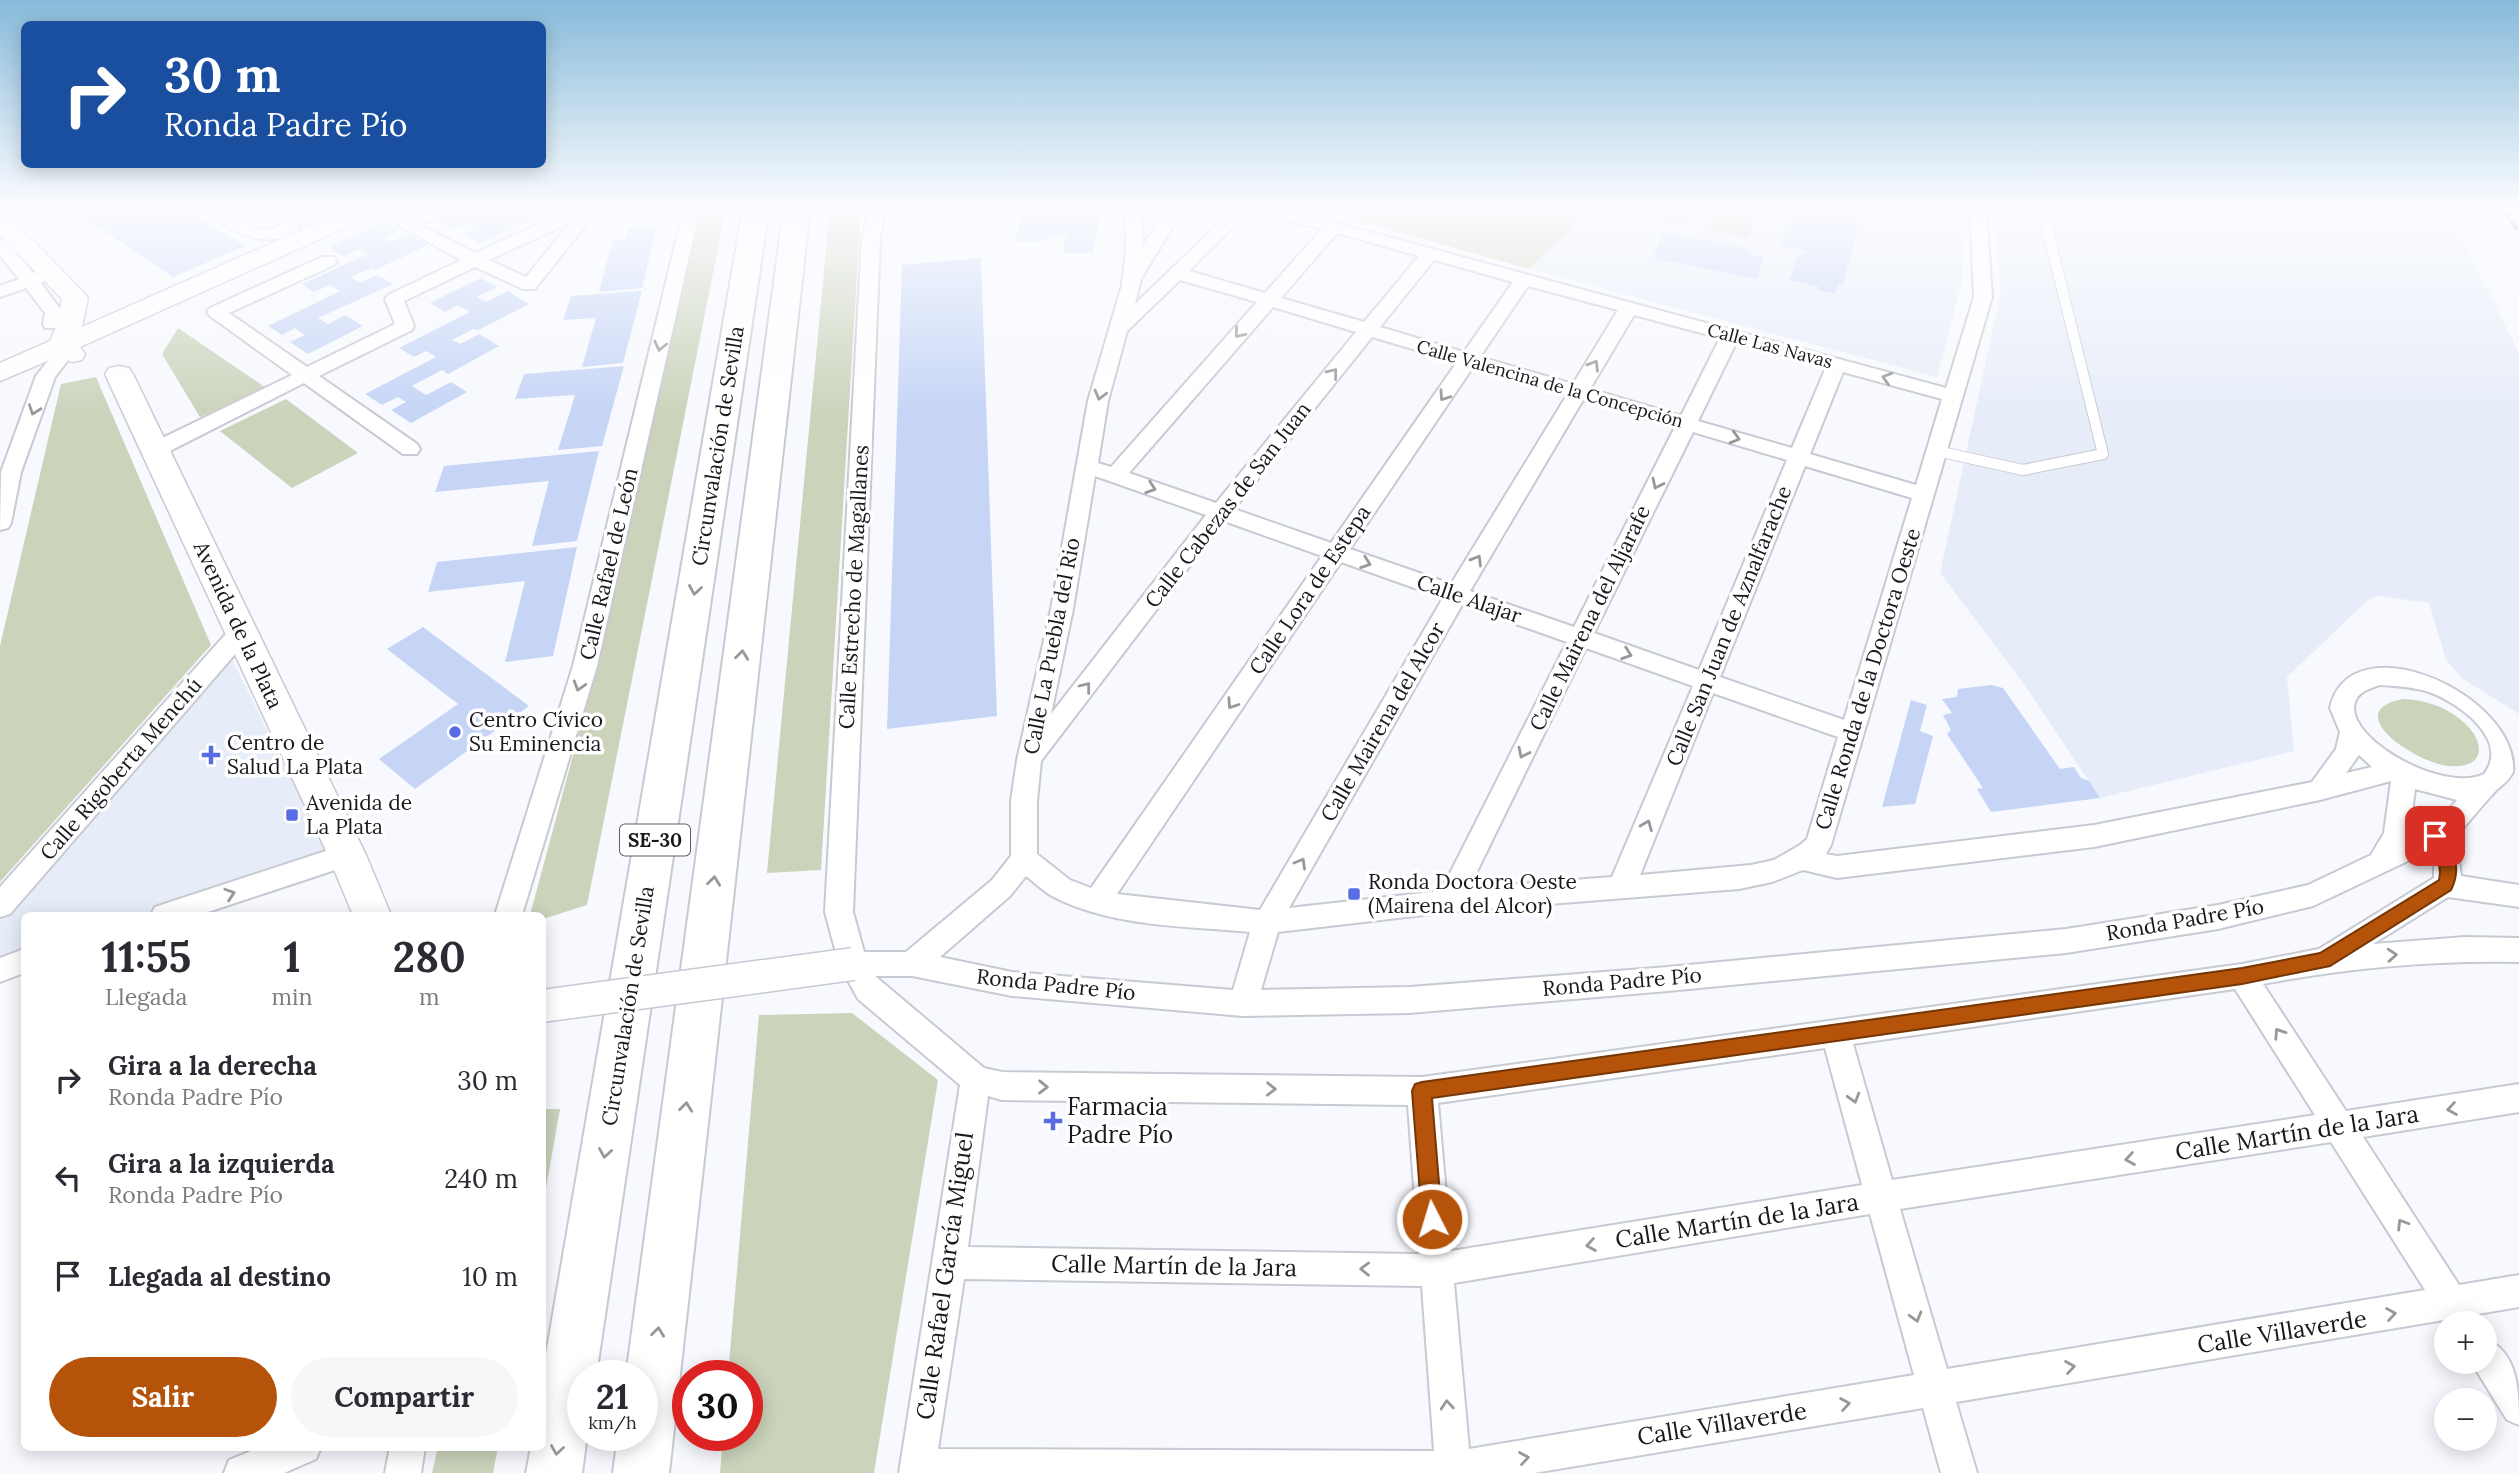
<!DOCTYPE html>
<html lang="es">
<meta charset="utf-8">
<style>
:root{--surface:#fff;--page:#f7f7f7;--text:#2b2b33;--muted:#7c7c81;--accent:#b45309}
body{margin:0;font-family:Lora,serif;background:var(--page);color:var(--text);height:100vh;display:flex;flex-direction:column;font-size:26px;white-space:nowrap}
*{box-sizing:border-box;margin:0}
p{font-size:23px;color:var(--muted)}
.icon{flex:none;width:38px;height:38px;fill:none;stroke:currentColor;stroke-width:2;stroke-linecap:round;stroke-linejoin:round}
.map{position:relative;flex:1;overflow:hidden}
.details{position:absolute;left:21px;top:912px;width:525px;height:539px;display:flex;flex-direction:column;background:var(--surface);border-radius:10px;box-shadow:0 4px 18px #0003}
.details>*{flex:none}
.banner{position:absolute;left:21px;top:21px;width:525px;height:147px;border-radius:10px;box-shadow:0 4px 18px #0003;background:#1a4fa0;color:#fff;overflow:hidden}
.fabs{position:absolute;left:2434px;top:1311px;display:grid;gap:14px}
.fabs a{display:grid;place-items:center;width:63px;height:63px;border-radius:50%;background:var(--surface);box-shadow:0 4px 18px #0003;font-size:35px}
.speed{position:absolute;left:567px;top:1360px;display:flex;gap:14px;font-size:35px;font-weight:700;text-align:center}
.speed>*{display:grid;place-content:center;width:91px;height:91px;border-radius:50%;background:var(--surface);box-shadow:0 4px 18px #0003;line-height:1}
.speed small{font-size:18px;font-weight:400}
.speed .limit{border:10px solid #d22;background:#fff;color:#111}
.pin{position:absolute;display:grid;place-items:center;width:60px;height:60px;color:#fff;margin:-30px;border-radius:14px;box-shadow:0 4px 10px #0006}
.me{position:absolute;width:77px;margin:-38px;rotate:355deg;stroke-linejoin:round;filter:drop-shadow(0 0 5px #0008)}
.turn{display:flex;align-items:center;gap:24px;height:147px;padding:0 28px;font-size:32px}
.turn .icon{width:91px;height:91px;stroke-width:2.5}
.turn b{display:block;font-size:49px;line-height:60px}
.eta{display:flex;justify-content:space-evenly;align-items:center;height:119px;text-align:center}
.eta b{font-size:42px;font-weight:700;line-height:49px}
.primary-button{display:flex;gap:14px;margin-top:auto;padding:14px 28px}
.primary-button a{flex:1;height:80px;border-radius:42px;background:var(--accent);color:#fff;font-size:28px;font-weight:700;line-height:80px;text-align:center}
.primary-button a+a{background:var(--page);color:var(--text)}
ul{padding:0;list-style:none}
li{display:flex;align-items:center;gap:21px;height:98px;padding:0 28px}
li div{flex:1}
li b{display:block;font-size:26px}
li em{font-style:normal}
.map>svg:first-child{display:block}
.built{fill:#e7edf8}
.green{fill:#cbd3bb}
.building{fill:#c6d5f6}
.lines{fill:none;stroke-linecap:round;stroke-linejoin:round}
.lane-casing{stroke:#c7cad2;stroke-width:12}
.street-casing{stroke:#c7cad2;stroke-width:4}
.secondary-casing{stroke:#c7cad2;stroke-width:3}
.highway-casing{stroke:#c7cad2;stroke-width:4}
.lane{stroke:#fff;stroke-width:10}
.street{fill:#fff;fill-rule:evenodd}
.secondary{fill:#fff;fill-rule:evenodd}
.highway{fill:#fff;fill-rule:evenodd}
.rail{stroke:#8b8c90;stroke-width:4.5;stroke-dasharray:10 5;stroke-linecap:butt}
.street-bridge-casing{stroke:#c7cad2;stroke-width:35;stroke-linecap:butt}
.street-bridge{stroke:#fff;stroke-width:32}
.oneway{stroke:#979899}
.route{fill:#b45309;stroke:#753606;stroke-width:2}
.poi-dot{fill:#586ce3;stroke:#fff;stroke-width:2.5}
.labels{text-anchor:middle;stroke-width:7;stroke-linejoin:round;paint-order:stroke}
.far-street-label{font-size:18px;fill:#18191c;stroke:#fff}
.shield{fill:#fff;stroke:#5d5e60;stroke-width:2}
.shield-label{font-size:19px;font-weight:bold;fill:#18191c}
.street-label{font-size:21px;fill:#18191c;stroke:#fff}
.poi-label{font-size:21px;fill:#18191c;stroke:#fff;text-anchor:start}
.near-poi-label{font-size:24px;fill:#18191c;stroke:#fff;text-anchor:start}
.near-street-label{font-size:24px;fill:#18191c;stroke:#fff}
</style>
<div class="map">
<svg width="2519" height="1473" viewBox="0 0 2519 1473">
<rect width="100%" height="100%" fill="#f7f9fe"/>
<path class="built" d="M1593 208 1956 209 1963 244 1962 281 1937 377 1529 269Z
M1993 208H2448L2519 354V714L2463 679 2446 660 2429 603 2378 596 2368 600 2287 677 2294 751 2100 798 2024 684 1940 573 2001 292Z
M230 655 329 855 141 915H24V953L0 960V921Z"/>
<path class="green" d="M697 208H726L587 905 543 919 542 915H530L596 670Z
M830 208H861L821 870 767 873Z
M1314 208H1593L1529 269Z
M1646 208H1692L1685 225 1642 216Z
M1712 208H1759L1748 238 1705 228Z
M178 328 265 387 200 417 162 354Z
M96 377 211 645 0 882V646L61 384Z
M286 399 358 453 292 488 220 431Z
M2403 699C2424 700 2446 706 2462 721 2487 741 2486 770 2448 766 2414 762 2339 711 2403 699Z
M852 1013 938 1080 874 1473H720L723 1435H747V1376L728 1375 759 1015Z
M560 1109 543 1205V1109Z
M438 1447H498L493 1473H432Z"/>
<path class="building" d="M70 208H185L245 246 173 277Z
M298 208H337L313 218Z
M461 208H501L491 212 500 217 517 208 534 218 480 244 463 234 476 228 468 223 454 230 436 219Z
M964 208H990L987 221H960Z
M1023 208H1101L1093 253H1063L1066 235H1048L1046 241H1015Z
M1792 208H1863L1843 285 1838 284 1835 294 1817 290 1818 286 1790 280 1798 254 1804 255 1806 250 1781 245Z
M384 222 399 230 384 238 390 242 408 234 428 245 375 270 372 268 351 277 360 283 377 275 393 284 318 318 328 324 345 315 363 326 308 354 290 342 305 335 295 328 282 335 268 326 340 291 330 285 314 292 302 284 368 254 359 249 343 256 329 247Z
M657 226 642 288 599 292 613 240 626 239 629 228Z
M1663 232 1748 248 1747 254 1764 257 1757 279 1653 258Z
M981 258 997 716 887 729 902 265Z
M481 278 497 287 477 297 486 302 508 291 529 304 478 330 473 329 452 340 460 344 479 334 499 346 448 374 442 370 412 386 426 395 451 382 467 392 411 423 391 410 406 402 398 397 382 405 365 394 436 357 426 351 414 357 399 348 470 312 458 305 445 312 430 303Z
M642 291 623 363 582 367 596 318 563 320 571 296Z
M624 366 602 446 558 450 575 395 515 399 524 374Z
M599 451 577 541 532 546 549 481 435 492 444 466Z
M577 547 553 656 505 662 525 581 428 592 437 562Z
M423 627 529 706 415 789 379 759 458 704 387 649Z
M1991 685 2003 688 2060 769 2074 767 2081 778 2089 781 2100 798 1991 812 1977 789 1983 788 1947 734 1951 730 1943 715 1952 713 1942 699 1957 697 1958 689Z
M1911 700 1927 705 1920 731 1933 736 1915 804 1882 807Z"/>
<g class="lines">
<g class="lane-casing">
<path id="lane" d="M1937 451 2023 470 2103 454 2042 208"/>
</g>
<g class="street-casing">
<path id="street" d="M10 208H33L31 212 0 222V211Z
M206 208H225L257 228 271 230 281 224 260 208C276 207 293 209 299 227 276 254 223 232 206 208Z
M431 208H452L420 225 475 253 574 208H599L535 289H523L475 267 404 301 414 326 412 330 319 376 417 444 420 449 417 454H403L304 383 162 455H148L145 450 148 445 292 375 210 316 207 312 210 308 322 257H334L337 261 334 265 229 313 307 367 395 324 385 299 388 295 461 260 398 225ZM571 222 526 277 489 260Z
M684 208H700L597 666 522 915H495L573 666Z
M870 208H886L880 238 853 912 864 952H906L992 880 1011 856V801L1017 760 1051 609 1088 401 1122 285 1126 249 1125 208H1141L1143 245 1168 208H1184L1141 279 1135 304 1235 208H1252L1189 271 1265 293 1322 229 1257 212 1255 208H1281L1946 388 1974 297 1970 208H1986L1992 297 1831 845 1826 854 1837 856 2094 825 2312 782 2336 749 2340 732 2330 708C2350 619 2519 695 2513 772 2508 783 2499 786 2492 795 2480 808 2469 822 2457 835L2450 840 2459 860 2461 876 2519 885V907L2448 897 2373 944 2465 937 2519 938V962C2433 960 2347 968 2263 984L2346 1111 2519 1084V1112L2363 1137 2459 1285 2519 1275V1307L2478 1314 2482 1323 2446 1324 2444 1320 1956 1402 1977 1473H1941L1923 1408 1534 1473H899L960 1085 858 999 839 964 825 912 862 238ZM1337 233 1419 256 1364 322 1281 298ZM1434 260 1513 282 1464 352 1380 327ZM1180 280 1257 302 1111 467 1098 463 1108 401 1127 331ZM1528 286 1618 310 1573 384 1480 357ZM1273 307 1356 332 1216 503 1129 473ZM1634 315 1720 338 1681 416 1590 389ZM1372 337 1457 362 1331 543 1234 509ZM1736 343 1826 367 1792 448 1698 421ZM1473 367 1567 395 1451 584 1350 549ZM1843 372 1942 399 1916 485 1810 454ZM1583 400 1675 427 1574 627 1470 591ZM1693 432 1787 460 1699 670 1594 633ZM1805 466 1912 498 1844 720 1720 677ZM1095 476 1206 515 1051 714 1073 609ZM1224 521 1322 556 1091 888 1070 880 1037 854V801L1041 761ZM1341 562 1443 598 1260 910 1117 894ZM1462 605 1567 642 1441 891 1289 908ZM1586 648 1693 686 1612 877 1469 888ZM2380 685C2396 686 2413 687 2429 692 2457 702 2511 739 2484 774 2442 795 2335 733 2357 698 2362 690 2372 688 2380 685ZM1713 693 1838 737 1807 839 1800 845 1774 860 1751 865 1640 875ZM2359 755 2372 767 2346 773ZM2391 781 2384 833 2371 855 2308 885 2218 905 2066 929 1668 967 1410 987 1261 990 1278 932 1449 912 1739 889 1772 882 1803 870 1837 878 2094 847 2320 800ZM2415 789 2457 800 2439 821 2409 836ZM2429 851 2434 866V878L2319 949 2242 964 1422 1077 1002 1072 984 1068 875 976H912L1012 996 1243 1016 1410 1013 1668 991 2066 953 2218 929 2313 906ZM1026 876C1034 882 1043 891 1052 896 1110 927 1187 926 1250 932L1233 990 1012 972 940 957 1010 896ZM2235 989 2315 1115 1892 1180 1853 1044ZM1825 1048 1862 1185 1451 1251 1438 1103ZM988 1096 1002 1100 1408 1105 1419 1254 968 1247ZM2331 1142 2425 1290 1947 1369 1900 1209ZM1870 1214 1914 1375 1469 1449 1454 1283ZM964 1279 1422 1286 1434 1451 938 1449Z
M0 240 6 241 33 273 45 270 54 275 41 283 63 313 59 328H45L43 324 45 313 26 288 0 297V286L19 279 0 256Z
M66 345 75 351 55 377 21 472 11 523 8 528 0 530 1 472 36 376 59 347Z
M241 624 249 626 252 632 249 638 10 914 0 917V887L233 626Z
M347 844 356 847 360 855 356 863 199 915H151L155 907Z
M24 949V973L0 982V958Z
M2485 1338C2519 1353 2519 1392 2519 1425L2507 1420 2471 1362H2485Z
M261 1447H321L316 1459 284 1473H224L229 1460Z
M390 1447H425L421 1473H385Z"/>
</g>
<g class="secondary-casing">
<path id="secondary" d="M351 208H382L378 213 80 347 85 354 82 360 72 362 59 356 0 381V363L50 341 57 325 62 299 0 235V214L9 216 84 293 88 298 82 327Z
M119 366 129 368 133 374 366 855 391 915H353L328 855 105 374 109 368Z"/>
</g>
<g class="highway-casing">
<path id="highway" d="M743 208H769L596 1376H583V1435H587L582 1473H526L531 1447H542V1378Z
M784 208H810L669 1473H613L618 1435H642V1376H626Z"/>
</g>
<use href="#lane" class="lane"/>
<use href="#street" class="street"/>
<use href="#secondary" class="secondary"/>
<use href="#highway" class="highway"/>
<path class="rail" d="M2504 208 2519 233"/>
<g class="street-bridge-casing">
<path id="street-bridge" d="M542 1006 853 964"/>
</g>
<use href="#street-bridge" class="street-bridge"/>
</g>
<defs><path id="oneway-chevron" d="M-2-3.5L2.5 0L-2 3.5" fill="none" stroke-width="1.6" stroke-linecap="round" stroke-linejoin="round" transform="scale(1.75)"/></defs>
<g class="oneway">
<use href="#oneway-chevron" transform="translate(1239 333) rotate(131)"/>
<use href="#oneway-chevron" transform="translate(660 346) rotate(103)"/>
<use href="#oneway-chevron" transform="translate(1594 365) rotate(-59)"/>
<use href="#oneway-chevron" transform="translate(1333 373) rotate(-51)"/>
<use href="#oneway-chevron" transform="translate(1887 378) rotate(-164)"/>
<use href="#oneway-chevron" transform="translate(1100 395) rotate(105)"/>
<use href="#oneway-chevron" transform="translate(1444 396) rotate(125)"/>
<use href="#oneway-chevron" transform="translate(34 410) rotate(110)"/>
<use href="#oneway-chevron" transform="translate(1735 438) rotate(16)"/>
<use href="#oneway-chevron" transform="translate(1657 484) rotate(116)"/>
<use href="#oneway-chevron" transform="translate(1151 488) rotate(19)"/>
<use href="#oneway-chevron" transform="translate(1477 560) rotate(-59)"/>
<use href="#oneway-chevron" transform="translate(1366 563) rotate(19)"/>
<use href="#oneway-chevron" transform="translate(695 590) rotate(99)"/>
<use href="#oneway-chevron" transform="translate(1627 654) rotate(19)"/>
<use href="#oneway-chevron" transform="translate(742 655) rotate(-83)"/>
<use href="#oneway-chevron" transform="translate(579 686) rotate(107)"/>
<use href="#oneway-chevron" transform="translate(1086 687) rotate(-52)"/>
<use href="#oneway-chevron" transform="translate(1232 704) rotate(124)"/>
<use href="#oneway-chevron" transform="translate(1523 753) rotate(116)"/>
<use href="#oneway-chevron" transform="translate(1647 825) rotate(-68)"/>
<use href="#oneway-chevron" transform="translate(1301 863) rotate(-60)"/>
<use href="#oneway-chevron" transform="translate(714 881) rotate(-83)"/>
<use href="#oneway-chevron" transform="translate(230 894) rotate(-18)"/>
<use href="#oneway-chevron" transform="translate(2392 955) rotate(-4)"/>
<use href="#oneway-chevron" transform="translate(2279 1033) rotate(-123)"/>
<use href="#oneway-chevron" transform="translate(1043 1087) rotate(1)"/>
<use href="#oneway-chevron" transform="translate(1271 1089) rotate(1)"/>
<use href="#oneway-chevron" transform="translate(1854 1098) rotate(74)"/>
<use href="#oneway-chevron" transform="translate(686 1107) rotate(-83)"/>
<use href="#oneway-chevron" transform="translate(2452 1109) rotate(171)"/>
<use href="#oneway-chevron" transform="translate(605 1153) rotate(99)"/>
<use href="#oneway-chevron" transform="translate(2130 1159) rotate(171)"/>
<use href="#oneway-chevron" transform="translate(2402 1224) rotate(-122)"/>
<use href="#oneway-chevron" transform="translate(1591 1245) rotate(171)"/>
<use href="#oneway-chevron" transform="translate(1365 1269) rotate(-179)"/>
<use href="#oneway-chevron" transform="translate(2391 1314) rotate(-9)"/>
<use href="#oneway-chevron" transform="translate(1916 1317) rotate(74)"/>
<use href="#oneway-chevron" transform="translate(658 1332) rotate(-83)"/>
<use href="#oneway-chevron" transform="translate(2070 1367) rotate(-9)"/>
<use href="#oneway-chevron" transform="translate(1845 1404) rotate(-9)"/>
<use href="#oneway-chevron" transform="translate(1447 1405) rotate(-95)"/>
<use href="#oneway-chevron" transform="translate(557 1450) rotate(99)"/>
<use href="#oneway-chevron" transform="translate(1524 1458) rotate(-9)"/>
</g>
<linearGradient id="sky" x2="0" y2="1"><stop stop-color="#87bada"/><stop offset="0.5" stop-color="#fbfcff"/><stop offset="1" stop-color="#fbfcff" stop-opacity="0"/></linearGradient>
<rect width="2519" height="414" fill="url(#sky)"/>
<path class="route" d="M2435 829 2441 831C2452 853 2463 866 2451 890L2330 966 2242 984 1432 1098 1442 1219 1439 1226 1432 1229 1425 1226 1422 1219 1412 1091 1415 1084 1422 1082 2242 968 2320 953 2439 880C2443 864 2433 850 2426 836L2429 831Z"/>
<g class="poi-dot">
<circle cx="455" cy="732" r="7"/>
<path d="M207.5 744.5h7v7h7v7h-7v7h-7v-7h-7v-7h7z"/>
<rect x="285" y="808" width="14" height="14" rx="3.5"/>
<rect x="1347" y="887" width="14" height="14" rx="3.5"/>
<path d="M1049.5 1110.5h7v7h7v7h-7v7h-7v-7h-7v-7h7z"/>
</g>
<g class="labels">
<g class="far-street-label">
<text transform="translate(1770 346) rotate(15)" y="6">Calle Las Navas</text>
<text transform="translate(1550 384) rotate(16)" y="6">Calle Valencina de la Concepción</text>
</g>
<rect class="shield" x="620" y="824.5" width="70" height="31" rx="5"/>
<g class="shield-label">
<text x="655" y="847">SE-30</text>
</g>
<g class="street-label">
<text transform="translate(718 446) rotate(-81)" y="7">Circunvalación de Sevilla</text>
<text transform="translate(1228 505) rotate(-52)" y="7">Calle Cabezas de San Juan</text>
<text transform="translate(609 564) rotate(-77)" y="7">Calle Rafael de León</text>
<text transform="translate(854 587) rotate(-87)" y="7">Calle Estrecho de Magallanes</text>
<text transform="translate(1310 590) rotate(-56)" y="7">Calle Lora de Estepa</text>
<text transform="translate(1469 599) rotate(19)" y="7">Calle Alajar</text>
<text transform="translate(1590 618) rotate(-64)" y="7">Calle Mairena del Aljarafe</text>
<text transform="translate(238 625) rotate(65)" y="7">Avenida de la Plata</text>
<text transform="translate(1729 626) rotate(-68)" y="7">Calle San Juan de Aznalfarache</text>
<text transform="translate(1052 646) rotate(-79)" y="7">Calle La Puebla del Rio</text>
<text transform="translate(1868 679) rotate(-73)" y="7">Calle Ronda de la Doctora Oeste</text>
<text transform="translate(1383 722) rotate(-60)" y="7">Calle Mairena del Alcor</text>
<text transform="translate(121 769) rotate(-49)" y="7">Calle Rigoberta Menchú</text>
<text transform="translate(2185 920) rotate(-10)" y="7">Ronda Padre Pío</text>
<text transform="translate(1622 982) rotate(-5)" y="7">Ronda Padre Pío</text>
<text transform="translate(1056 985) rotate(6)" y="7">Ronda Padre Pío</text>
<text transform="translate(628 1006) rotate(-81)" y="7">Circunvalación de Sevilla</text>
</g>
<g class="poi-label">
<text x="469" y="727">Centro Cívico<tspan x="469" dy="24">Su Eminencia</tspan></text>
<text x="227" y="750">Centro de<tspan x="227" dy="24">Salud La Plata</tspan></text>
<text x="306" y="810">Avenida de<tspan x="306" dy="24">La Plata</tspan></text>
<text x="1368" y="889">Ronda Doctora Oeste<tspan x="1368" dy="24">(Mairena del Alcor)</tspan></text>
</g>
<g class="near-poi-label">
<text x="1067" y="1115">Farmacia<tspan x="1067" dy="28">Padre Pío</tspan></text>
</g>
<g class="near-street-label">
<text transform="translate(2297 1133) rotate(-9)" y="8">Calle Martín de la Jara</text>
<text transform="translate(1737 1221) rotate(-9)" y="8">Calle Martín de la Jara</text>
<text transform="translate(1174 1266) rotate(1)" y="8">Calle Martín de la Jara</text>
<text transform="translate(945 1276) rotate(-82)" y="8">Calle Rafael García Miguel</text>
<text transform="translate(2282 1332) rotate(-9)" y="8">Calle Villaverde</text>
<text transform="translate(1722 1424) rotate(-9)" y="8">Calle Villaverde</text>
</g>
</g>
</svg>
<div class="fabs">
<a>+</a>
<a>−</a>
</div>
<div class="speed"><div>21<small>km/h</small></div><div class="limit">30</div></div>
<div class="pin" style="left:2435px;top:836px;background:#d93025"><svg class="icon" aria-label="arrive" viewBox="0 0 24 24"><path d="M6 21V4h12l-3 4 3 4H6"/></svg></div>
<svg class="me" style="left:1432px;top:1219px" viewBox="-20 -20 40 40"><circle r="17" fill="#b45309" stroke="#fff" stroke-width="3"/><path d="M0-11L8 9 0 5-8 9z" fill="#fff"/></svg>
<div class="banner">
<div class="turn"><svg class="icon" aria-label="right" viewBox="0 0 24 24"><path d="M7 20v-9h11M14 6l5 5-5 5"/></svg><div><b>30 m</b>Ronda Padre Pío</div></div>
</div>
<section class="details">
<div class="eta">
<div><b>11:55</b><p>Llegada</p></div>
<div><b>1</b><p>min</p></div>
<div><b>280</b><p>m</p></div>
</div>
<ul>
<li><svg class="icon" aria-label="right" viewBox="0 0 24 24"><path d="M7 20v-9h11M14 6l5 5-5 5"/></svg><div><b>Gira a la derecha</b><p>Ronda Padre Pío</p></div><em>30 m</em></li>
<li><svg class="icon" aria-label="left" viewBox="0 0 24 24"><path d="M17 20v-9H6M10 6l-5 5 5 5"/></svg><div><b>Gira a la izquierda</b><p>Ronda Padre Pío</p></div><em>240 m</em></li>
<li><svg class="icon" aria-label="arrive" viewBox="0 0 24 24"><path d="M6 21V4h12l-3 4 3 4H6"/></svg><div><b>Llegada al destino</b></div><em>10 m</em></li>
</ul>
<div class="primary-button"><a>Salir</a><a>Compartir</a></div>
</section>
</div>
